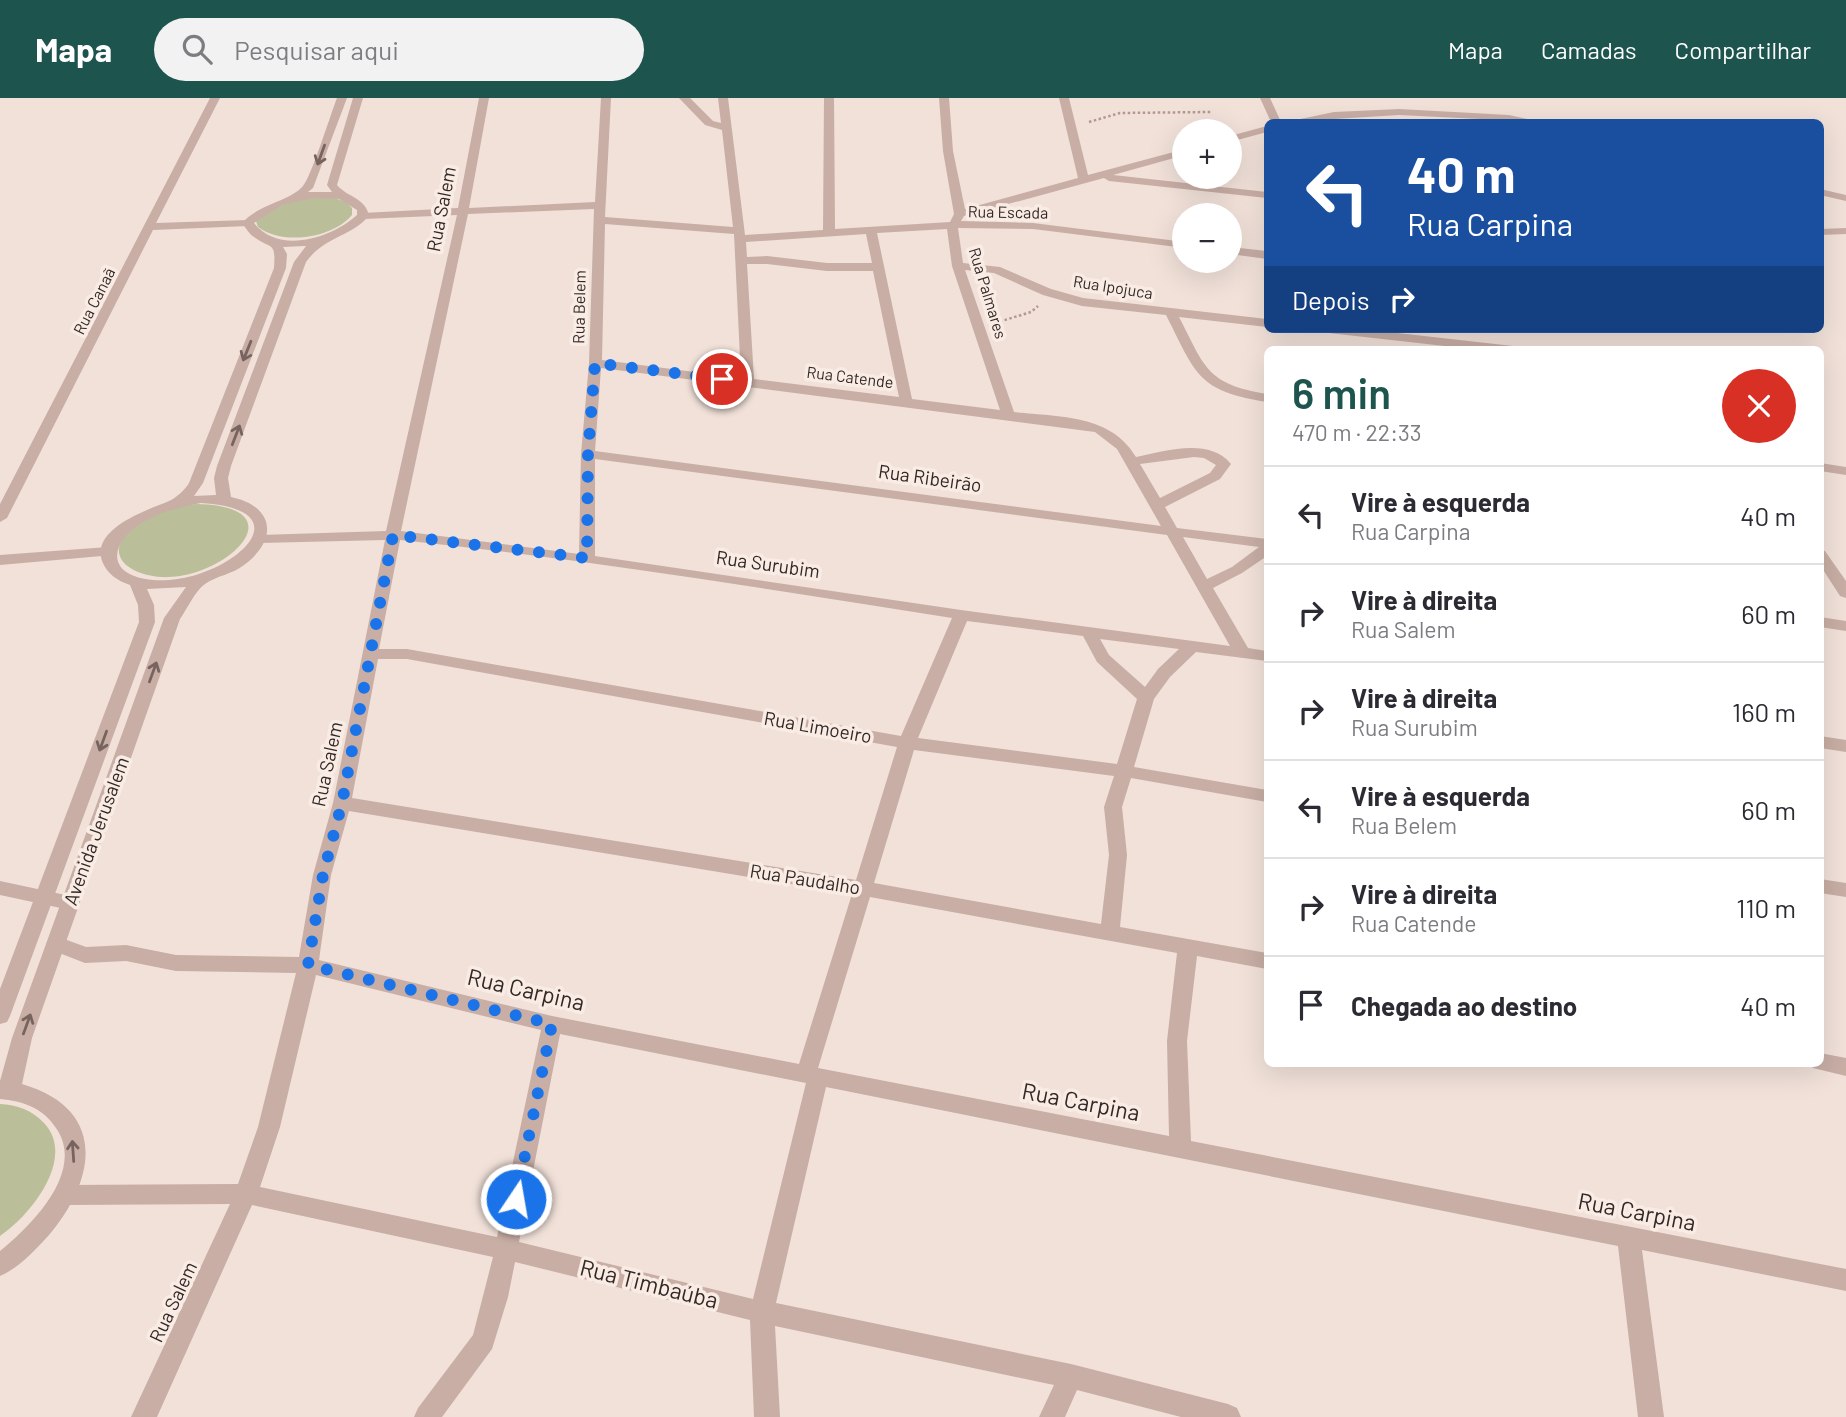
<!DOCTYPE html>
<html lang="pt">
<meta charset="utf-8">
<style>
:root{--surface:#fff;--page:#f2f2f3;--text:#2b2b33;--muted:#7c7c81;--line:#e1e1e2;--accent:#1d554e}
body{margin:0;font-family:Barlow,sans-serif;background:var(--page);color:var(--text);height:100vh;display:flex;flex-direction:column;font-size:26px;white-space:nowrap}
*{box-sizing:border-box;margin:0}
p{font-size:23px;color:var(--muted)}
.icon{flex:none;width:38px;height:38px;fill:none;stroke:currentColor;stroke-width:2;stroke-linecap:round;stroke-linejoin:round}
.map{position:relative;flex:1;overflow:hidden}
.sheet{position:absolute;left:1264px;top:248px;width:560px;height:721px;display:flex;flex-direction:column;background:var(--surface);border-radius:10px;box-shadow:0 7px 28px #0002}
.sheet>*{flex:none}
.guide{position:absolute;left:1264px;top:21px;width:560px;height:214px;border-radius:10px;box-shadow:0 7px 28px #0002;background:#1a4fa0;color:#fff;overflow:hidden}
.buttons{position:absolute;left:1172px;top:21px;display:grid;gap:14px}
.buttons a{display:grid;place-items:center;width:70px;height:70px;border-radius:50%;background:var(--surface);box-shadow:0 7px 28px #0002;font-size:35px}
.pin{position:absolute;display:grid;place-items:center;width:60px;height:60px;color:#fff;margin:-30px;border:4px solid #fff;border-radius:50%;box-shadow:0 2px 7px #0007}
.me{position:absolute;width:77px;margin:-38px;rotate:12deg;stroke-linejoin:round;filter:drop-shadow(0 0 5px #0008)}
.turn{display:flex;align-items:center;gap:24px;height:147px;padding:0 28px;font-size:32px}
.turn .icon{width:91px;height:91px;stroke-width:2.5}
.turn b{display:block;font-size:49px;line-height:60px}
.then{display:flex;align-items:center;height:66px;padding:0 28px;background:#0003;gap:14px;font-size:26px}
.round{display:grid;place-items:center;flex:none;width:74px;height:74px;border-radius:37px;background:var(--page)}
.headline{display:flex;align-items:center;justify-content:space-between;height:119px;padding:0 28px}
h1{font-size:42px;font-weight:600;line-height:52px;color:var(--accent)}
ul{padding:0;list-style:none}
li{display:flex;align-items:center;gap:21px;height:98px;padding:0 28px;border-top:2px solid var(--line)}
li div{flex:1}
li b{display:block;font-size:26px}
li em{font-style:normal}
header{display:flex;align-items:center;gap:42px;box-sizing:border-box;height:98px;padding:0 35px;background:var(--accent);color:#fff}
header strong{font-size:33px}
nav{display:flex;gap:38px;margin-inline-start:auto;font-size:24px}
.search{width:490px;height:63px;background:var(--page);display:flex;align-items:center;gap:18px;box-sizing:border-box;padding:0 24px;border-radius:38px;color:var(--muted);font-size:26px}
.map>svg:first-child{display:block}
.green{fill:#babf99}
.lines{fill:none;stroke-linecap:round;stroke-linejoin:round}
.path-far1{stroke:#b49890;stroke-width:2.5;stroke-dasharray:2.5 2.5;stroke-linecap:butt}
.path{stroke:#b49890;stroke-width:3.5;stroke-dasharray:2.5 2.5;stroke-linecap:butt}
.minor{fill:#c8aea5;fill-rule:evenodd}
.tertiary{fill:#c8aea5;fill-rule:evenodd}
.oneway{stroke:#77645f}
.route{stroke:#1a73e8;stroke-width:12;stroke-dasharray:0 21.6}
.labels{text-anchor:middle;stroke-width:7;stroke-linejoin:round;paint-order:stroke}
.far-street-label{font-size:16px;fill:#342826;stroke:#f9ece5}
.street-label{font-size:19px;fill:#342826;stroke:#f9ece5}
.near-street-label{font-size:23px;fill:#342826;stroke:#f9ece5}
</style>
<header>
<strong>Mapa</strong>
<div class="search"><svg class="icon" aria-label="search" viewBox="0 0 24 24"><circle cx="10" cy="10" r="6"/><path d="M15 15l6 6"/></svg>Pesquisar aqui</div>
<nav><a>Mapa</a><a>Camadas</a><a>Compartilhar</a></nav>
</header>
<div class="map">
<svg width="1846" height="1319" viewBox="0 0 1846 1319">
<rect width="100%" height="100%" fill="#f1e1d9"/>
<path class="green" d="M312 98C327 100 342 98 352 110V117C333 140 283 148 258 129L256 123 269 110Z
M196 406C302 408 225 483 160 479 125 476 101 454 136 427 153 414 175 409 196 406Z
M0 1006C17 1007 32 1012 44 1025 77 1060 30 1118 0 1138Z"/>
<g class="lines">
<path class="path-far1" d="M1089 24 1120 15 1211 14
M995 225 1031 214 1038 208"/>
<path class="path" d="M995 225 1000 223"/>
<path class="minor" d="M210 0H220L156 125 248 122 254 125 248 128 153 132 7 420 0 424V406Z
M479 0H489L469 110 595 104 601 0H611L605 119 733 129 722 32 705 27 679 0H690L713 23 721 25 718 0H728L745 137 823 132 824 0H834L835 131 950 124 954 116 943 53 939 0H949L953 53 965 111 1078 80 1059 0H1069L1088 77 1185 51V57L1113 77 1267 94V100L1109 83 1104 80 964 118 961 123 1033 125 1185 144V150L1033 131 958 130 963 165 1000 169 1051 191 1083 200 1267 221V229L1179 219C1205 269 1206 286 1267 296V304C1197 293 1196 276 1166 217L1082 208 1043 197 994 175 965 172 1014 314C1058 319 1111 316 1136 359 1165 353 1209 339 1231 366L1220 381 1165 409 1177 430 1267 441V458L1242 475 1213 490 1248 550 1267 553V563L1196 554 1170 579 1154 601 1134 669 1267 692V704L1131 680 1122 709 1127 757 1120 829 1267 855V871L1197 858 1187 943 1191 1043 1846 1171V1193L1642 1152 1664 1319H1638L1618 1148 826 989 776 1205 1071 1266 1228 1306 1237 1310 1241 1319H1181L1077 1292 1065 1319H1039L1054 1287 775 1228 780 1319H754L750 1222 515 1164 508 1199 492 1251 442 1319H414L418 1310 473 1237 493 1159 252 1107 157 1319H131L230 1106 65 1107 57 1104 54 1097 57 1090 65 1087 238 1086 258 1029 296 875 176 873 126 863 85 865 49 851 46 846 49 841 56 838 86 849 126 847 176 857 299 859 313 777 333 705 385 442 260 445 253 441 260 437 386 433 457 117 363 121 357 118 363 115 458 110ZM594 111 589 265 581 356 579 456 401 433 468 116ZM605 126 734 136 741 280 602 262ZM947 131 952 168 1000 312 912 301 877 135ZM866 136 872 165H827L767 158 747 159 746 144ZM747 166H767L827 173H873L899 299 754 281ZM601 270 1095 334 1117 351 1161 428 595 353ZM1194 359 1204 360 1216 367 1210 375 1160 400 1140 366ZM595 361 1167 437 1230 548 961 512 595 458ZM1183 439 1259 449 1232 469 1207 481ZM400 442C584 461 768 491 952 520L901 638 407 551H379ZM967 523 1083 538 1097 564 1137 601 1117 666 918 640ZM1100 541 1179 551 1158 571 1145 589 1109 557ZM378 561H407L897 649 856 782 352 700ZM914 652 1114 678 1104 709 1109 757 1101 826 874 785ZM349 713 852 796 799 966 552 918 319 862 331 777ZM870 799 1177 855 1167 943 1169 1038 818 970ZM316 877 541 932 497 1139 260 1089 280 1029ZM560 936 806 985 753 1201 519 1144Z
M1260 0H1270L1281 24H1271Z
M1399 11 1509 17 1541 24 1399 17 1286 24 1334 14Z
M1267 28V34L1230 44V38Z
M1820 91 1846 97V103L1820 97Z
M1846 130V136L1820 137V131Z
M1230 149 1267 153V161L1230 156Z
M1323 231H1362L1513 248 1519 252H1480L1329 235Z
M1820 365 1846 369V377L1820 373Z
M108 449 116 454 113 457 0 467V457Z
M1820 451 1825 453 1846 483V500L1840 498 1820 467Z
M1820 519 1846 523V533L1820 529Z
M1820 638 1846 642V654L1820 650Z
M1820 781 1846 785V799L1820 795Z
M0 783 70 798 77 800 80 805 77 810 70 812 0 797Z
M1820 955 1846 960V978L1813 970 1810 966H1820Z"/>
<path class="tertiary" d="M337 0H347L313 90 308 94H332L327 87 353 0H363L337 87C347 99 366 100 369 118 349 140 325 138 306 164L231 368 228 380 231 399C274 408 279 441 244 467 233 476 216 478 205 486 195 493 187 511 180 521L32 940 22 986C107 1011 97 1080 49 1137 35 1152 19 1170 0 1178V1153C32 1127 86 1073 56 1030 43 1010 23 1003 0 1001V983L12 940 164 520 186 489 147 491 154 507 155 524 10 918 7 924 0 926V891L139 524 138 507 130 487C118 483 107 476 102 463 91 430 148 412 169 403 176 400 185 392 189 385L274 170C276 142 271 152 254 139 249 136 246 130 242 125 260 105 289 104 303 88 311 80 331 15 337 0ZM313 100 339 101 357 112V117C332 140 279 157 254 125L282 107ZM304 148H306L294 164 217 368 214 380 216 397 194 398 203 385 286 170 287 156 283 149ZM201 405C314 412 223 488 153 482 104 478 109 443 145 423 162 413 182 409 201 405Z"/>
</g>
<defs><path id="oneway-shaft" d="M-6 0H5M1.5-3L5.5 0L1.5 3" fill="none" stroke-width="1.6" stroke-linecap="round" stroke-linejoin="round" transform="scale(1.75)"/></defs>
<g class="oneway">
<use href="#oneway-shaft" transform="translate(321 57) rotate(110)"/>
<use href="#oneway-shaft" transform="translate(247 253) rotate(112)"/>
<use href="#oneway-shaft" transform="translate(236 337) rotate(-69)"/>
<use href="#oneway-shaft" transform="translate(153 574) rotate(-70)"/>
<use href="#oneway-shaft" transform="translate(103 643) rotate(110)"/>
<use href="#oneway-shaft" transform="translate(27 926) rotate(-70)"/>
<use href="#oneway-shaft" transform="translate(73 1053) rotate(-94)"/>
</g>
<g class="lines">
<path class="route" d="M516 1101 552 926 308 867 323 777 342 705 393 437 587 460 588 356 595 265 722 281"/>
</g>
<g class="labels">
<g class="far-street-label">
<text transform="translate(1008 114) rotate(1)" y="6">Rua Escada</text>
<text transform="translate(1113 189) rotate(9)" y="6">Rua Ipojuca</text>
<text transform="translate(988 195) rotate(73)" y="6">Rua Palmares</text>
<text transform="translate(94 203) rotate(-63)" y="6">Rua Canaã</text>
<text transform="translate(579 209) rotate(-89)" y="6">Rua Belem</text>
<text transform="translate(850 279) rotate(7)" y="6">Rua Catende</text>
</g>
<g class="street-label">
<text transform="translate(441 111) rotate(-79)" y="7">Rua Salem</text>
<text transform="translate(930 380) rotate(8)" y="7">Rua Ribeirão</text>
<text transform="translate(768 466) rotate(8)" y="7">Rua Surubim</text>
<text transform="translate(818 629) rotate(10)" y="7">Rua Limoeiro</text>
<text transform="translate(327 666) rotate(-78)" y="7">Rua Salem</text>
<text transform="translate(96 733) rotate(-70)" y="7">Avenida Jerusalem</text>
<text transform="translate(805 781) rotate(9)" y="7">Rua Paudalho</text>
<text transform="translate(173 1204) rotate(-65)" y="7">Rua Salem</text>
</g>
<g class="near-street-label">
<text transform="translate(526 892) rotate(13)" y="8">Rua Carpina</text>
<text transform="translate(1081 1004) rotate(11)" y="8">Rua Carpina</text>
<text transform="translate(1637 1114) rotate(11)" y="8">Rua Carpina</text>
<text transform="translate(649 1186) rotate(14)" y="8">Rua Timbaúba</text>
</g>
</g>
</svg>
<div class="buttons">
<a>+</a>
<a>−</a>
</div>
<div class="pin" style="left:722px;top:281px;background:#d93025"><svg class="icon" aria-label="arrive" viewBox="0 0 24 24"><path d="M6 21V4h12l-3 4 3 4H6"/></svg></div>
<svg class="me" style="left:516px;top:1101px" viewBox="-20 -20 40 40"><circle r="17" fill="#1a73e8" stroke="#fff" stroke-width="3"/><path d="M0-11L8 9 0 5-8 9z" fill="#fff"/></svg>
<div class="guide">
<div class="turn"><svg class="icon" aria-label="left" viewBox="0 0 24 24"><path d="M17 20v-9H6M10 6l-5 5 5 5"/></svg><div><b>40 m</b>Rua Carpina</div></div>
<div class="then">Depois<svg class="icon" aria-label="right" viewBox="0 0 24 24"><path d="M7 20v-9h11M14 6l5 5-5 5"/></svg></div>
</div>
<section class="sheet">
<div class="headline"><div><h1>6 min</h1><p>470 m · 22:33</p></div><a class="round" style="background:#d93025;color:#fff"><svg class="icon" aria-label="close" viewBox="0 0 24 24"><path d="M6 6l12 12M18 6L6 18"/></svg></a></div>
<ul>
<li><svg class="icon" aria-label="left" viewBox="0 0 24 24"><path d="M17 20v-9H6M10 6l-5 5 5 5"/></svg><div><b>Vire à esquerda</b><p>Rua Carpina</p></div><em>40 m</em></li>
<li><svg class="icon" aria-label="right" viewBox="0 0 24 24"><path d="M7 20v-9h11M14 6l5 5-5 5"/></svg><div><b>Vire à direita</b><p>Rua Salem</p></div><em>60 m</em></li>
<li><svg class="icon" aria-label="right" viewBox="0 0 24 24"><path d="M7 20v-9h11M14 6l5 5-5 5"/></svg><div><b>Vire à direita</b><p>Rua Surubim</p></div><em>160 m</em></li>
<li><svg class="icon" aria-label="left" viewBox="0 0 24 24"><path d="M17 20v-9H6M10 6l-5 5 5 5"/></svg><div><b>Vire à esquerda</b><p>Rua Belem</p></div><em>60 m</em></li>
<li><svg class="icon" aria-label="right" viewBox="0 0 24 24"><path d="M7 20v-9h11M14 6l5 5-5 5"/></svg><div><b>Vire à direita</b><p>Rua Catende</p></div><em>110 m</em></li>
<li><svg class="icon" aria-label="arrive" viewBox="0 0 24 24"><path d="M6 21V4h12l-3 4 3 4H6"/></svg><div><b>Chegada ao destino</b></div><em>40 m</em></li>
</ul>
</section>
</div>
